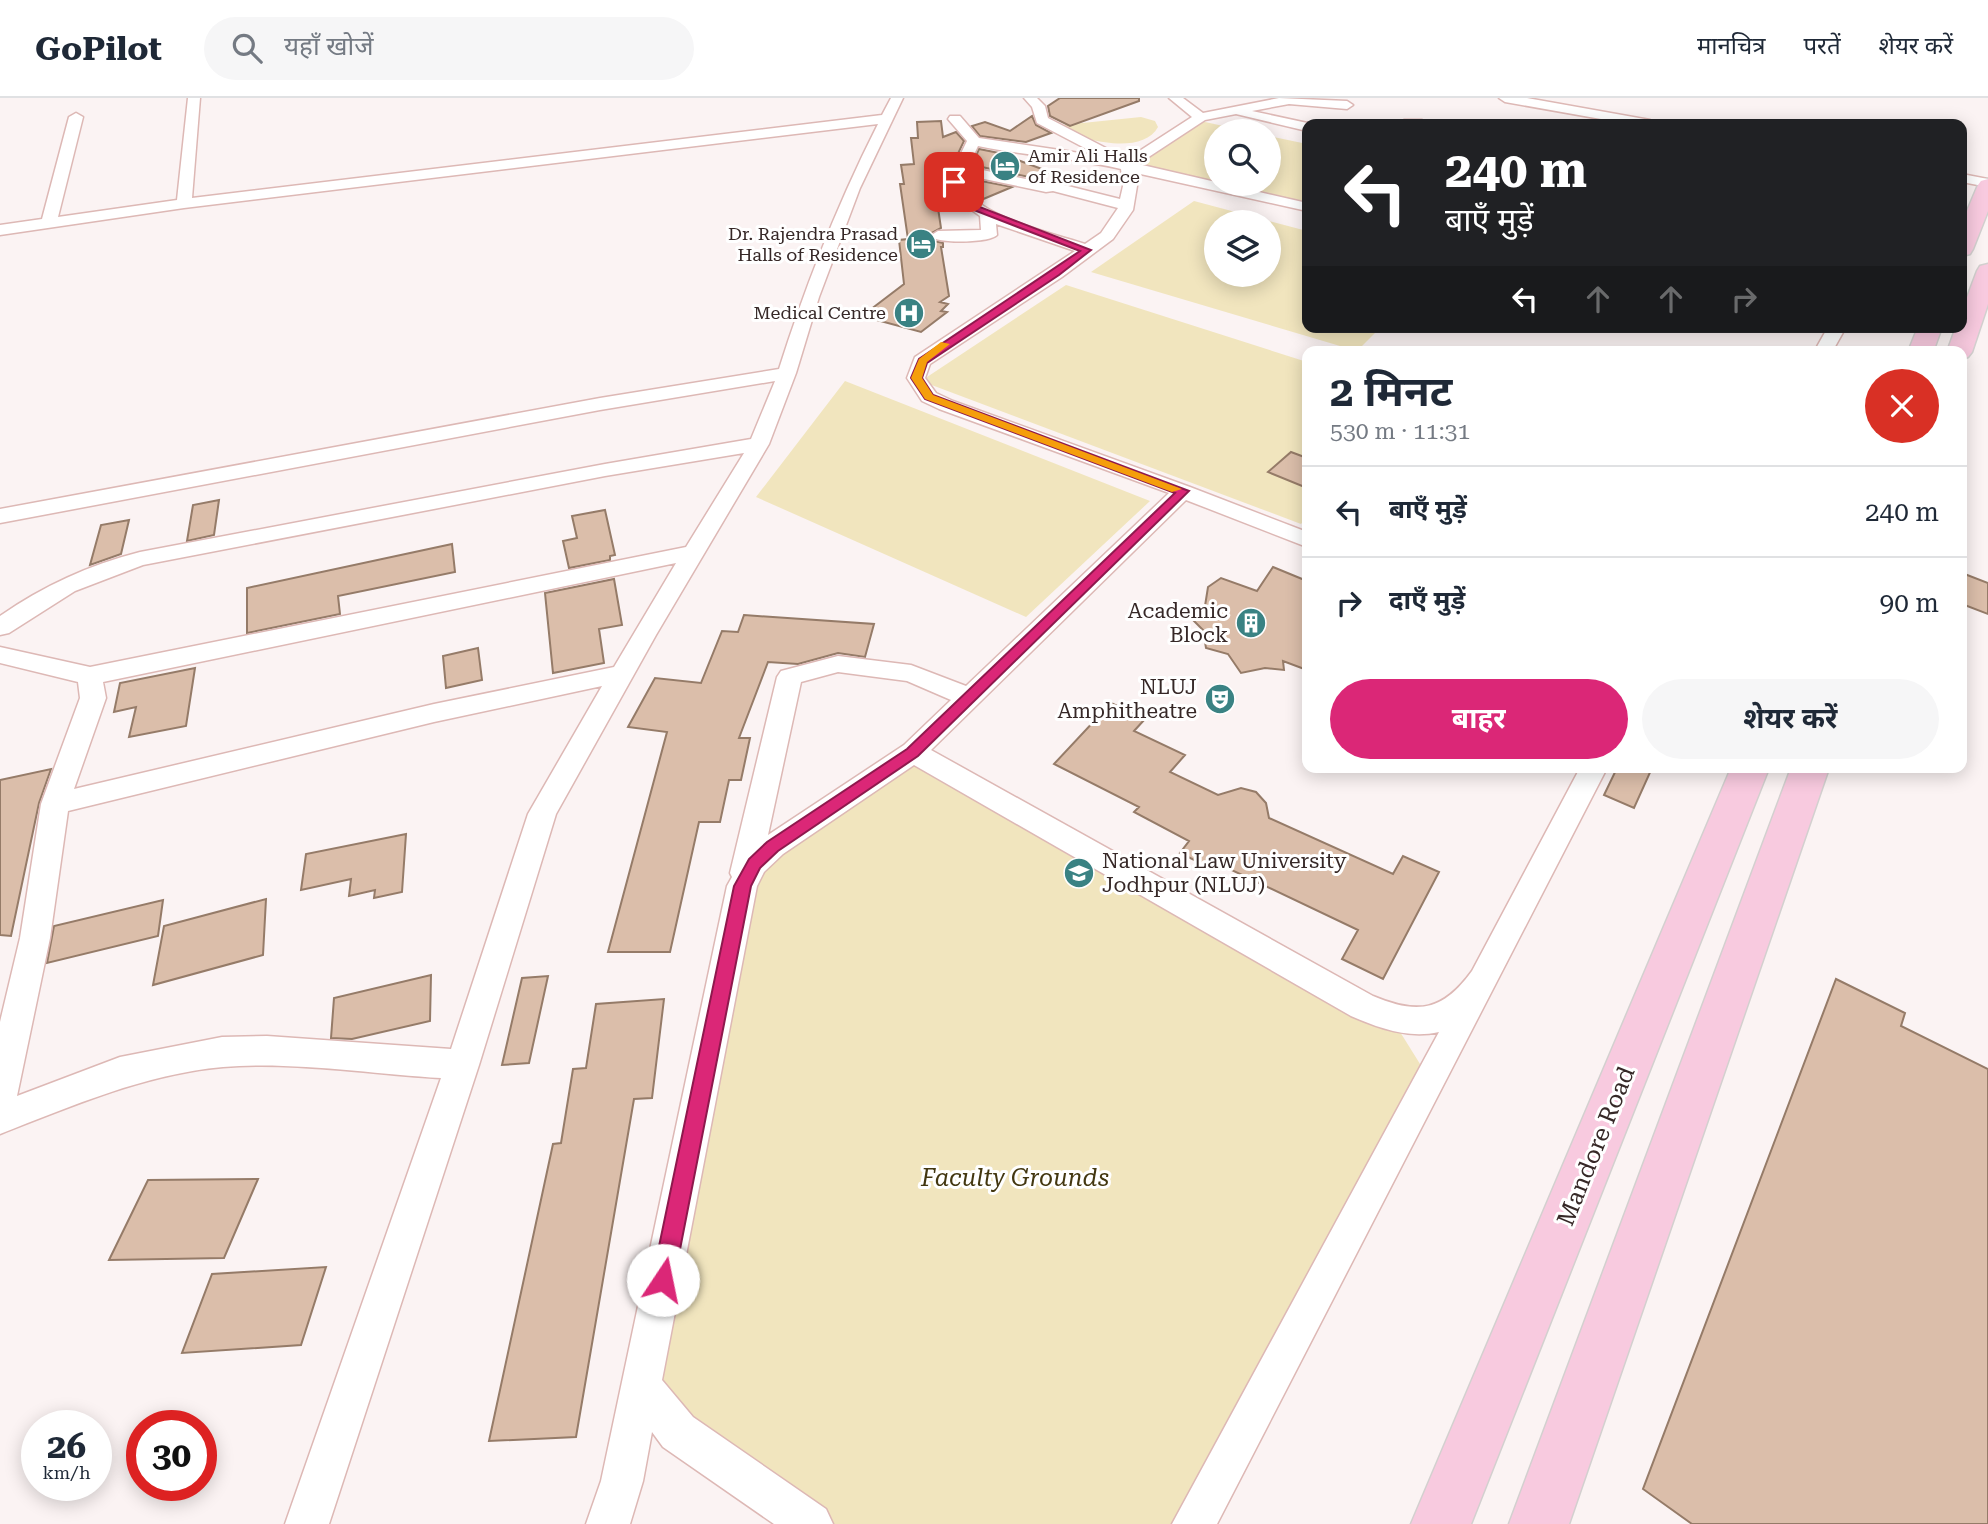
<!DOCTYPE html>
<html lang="hi">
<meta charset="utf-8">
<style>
:root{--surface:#fff;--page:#f6f6f7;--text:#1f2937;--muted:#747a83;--line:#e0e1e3;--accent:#db2777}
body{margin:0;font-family:"Roboto Serif","Noto Sans Devanagari",serif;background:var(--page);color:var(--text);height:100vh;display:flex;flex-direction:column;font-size:26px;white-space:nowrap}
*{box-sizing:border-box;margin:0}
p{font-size:23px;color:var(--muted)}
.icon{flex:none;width:38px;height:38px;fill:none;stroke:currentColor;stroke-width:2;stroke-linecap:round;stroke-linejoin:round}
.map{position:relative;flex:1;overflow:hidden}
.details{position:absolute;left:1302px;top:248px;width:665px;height:427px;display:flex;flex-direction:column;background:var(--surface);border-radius:14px;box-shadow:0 4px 18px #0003}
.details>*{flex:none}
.hud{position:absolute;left:1302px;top:21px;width:665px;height:214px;border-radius:14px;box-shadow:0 4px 18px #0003;background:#202124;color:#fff;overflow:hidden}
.tools{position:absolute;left:1204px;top:21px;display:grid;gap:14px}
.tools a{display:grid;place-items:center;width:77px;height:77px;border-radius:50%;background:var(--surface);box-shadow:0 4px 18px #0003;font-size:35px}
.speed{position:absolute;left:21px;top:1312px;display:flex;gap:14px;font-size:35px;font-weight:700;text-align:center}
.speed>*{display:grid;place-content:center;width:91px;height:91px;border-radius:50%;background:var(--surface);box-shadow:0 4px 18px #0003;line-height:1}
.speed small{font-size:18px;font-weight:400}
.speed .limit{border:10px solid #d22;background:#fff;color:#111}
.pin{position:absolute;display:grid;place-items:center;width:60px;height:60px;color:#fff;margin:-30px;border-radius:14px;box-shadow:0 4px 10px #0006}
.me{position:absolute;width:77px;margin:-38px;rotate:11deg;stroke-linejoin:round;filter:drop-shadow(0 0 5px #0008)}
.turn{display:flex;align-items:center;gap:24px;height:147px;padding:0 28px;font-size:32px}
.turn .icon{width:91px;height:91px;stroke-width:2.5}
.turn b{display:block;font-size:49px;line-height:60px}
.lanes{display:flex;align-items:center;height:66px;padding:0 28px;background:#0003;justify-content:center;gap:35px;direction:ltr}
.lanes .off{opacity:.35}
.round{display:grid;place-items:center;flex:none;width:74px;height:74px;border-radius:37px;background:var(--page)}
.overview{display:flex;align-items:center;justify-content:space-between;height:119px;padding:0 28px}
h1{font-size:42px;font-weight:700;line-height:52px}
.button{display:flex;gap:14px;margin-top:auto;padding:14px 28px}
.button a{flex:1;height:80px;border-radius:42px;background:var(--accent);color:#fff;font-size:28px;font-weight:700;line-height:80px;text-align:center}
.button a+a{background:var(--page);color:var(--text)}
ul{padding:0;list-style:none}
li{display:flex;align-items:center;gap:21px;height:91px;padding:0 28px;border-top:2px solid var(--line)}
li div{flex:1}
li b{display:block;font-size:26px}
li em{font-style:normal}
header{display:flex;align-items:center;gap:42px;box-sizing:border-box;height:98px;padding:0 35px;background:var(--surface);border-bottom:2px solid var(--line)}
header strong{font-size:33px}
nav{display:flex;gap:38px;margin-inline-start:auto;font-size:24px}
.search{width:490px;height:63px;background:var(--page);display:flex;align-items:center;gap:18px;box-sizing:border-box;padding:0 24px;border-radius:38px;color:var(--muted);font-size:26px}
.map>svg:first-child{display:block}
.green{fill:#f1e5be;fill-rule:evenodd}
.building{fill:#dbbeaa;stroke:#957b68;stroke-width:2}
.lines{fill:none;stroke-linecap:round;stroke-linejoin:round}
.minor-casing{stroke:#ddb8b5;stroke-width:3}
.trunk-casing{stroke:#d3d0cf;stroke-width:3}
.minor{fill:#fff;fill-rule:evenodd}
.trunk{fill:#f8cadf;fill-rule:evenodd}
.route{fill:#db2777;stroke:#8e194d;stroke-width:2}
.slow{fill:#f59e0b}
.labels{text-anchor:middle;stroke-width:6;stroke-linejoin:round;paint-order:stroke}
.far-poi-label{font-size:18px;fill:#362827;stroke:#fff;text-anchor:end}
.poi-label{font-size:21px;fill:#362827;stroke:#fff;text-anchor:end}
.near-street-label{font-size:24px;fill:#362827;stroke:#fff}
.near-park-label{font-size:24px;font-style:italic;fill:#433710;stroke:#fff}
</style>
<header>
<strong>GoPilot</strong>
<div class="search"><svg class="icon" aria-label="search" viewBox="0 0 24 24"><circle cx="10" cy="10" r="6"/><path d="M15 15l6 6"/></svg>यहाँ खोजें</div>
<nav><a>मानचित्र</a><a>परतें</a><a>शेयर करें</a></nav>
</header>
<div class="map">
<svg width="1988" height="1426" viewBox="0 0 1988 1426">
<rect width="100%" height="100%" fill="#fbf3f3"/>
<path class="green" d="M1141 19 1155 23 1158 29C1143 57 1087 43 1065 33L1063 27Z
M1196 22 1246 33H1216V86H1269V38L1307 46V109L1128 67Z
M1194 103 1307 133V229H1381L1357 253 1091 174ZM1216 124H1269V177H1216Z
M1066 187 1307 264V419L1301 426 921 283Z
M845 283 1150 403 1026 519 756 399Z
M913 654 1392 921 1430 982 1194 1426H811L678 1334 655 1280 754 766Z"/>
<path class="building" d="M1060 0H1139V3L1070 28 1050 18 1048 8Z
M1032 18 1036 27 1051 35 1026 44 980 38 972 28 985 24 1010 33Z
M941 23 943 39 956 34 964 43 945 83 950 95 935 90 941 130 928 137 934 143 943 145V149H941L949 198 940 204 948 206 941 213 947 214 921 234 862 218 904 186 899 142 908 141 900 86H904L901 67 914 66 911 40H918L917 24Z
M979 51 999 55 1050 74 1034 80 972 67Z
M966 80 1012 89 981 102 964 84Z
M1291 354 1307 360V390L1268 374Z
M219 402 214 437 187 443 193 407Z
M605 412 615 457 610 458V462L569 470 563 443 577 440 572 418Z
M129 422 121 456 90 467 101 427Z
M452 446 455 474 338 498 340 516 247 535V490Z
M1273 469 1307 483V572L1283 563 1284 572 1265 570 1241 575 1228 556 1206 550 1203 532 1188 517 1205 508 1208 489 1221 480 1257 493Z
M1962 475 1988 485V516L1962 506Z
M614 481 622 527 599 531 604 565 553 575 545 495Z
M744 517 874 526 865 559 838 555 798 566 768 564 739 640H750L741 682H729L720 724H699L670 854H608L667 634 628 629 655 580 701 585 722 533 738 534Z
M478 550 482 582 446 590 443 558Z
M195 570 186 628 129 639 136 609 114 614 120 585Z
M1111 605 1145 621 1134 633 1185 657 1170 674 1218 697 1241 690 1256 694 1266 705 1269 720 1393 776 1403 758 1439 774 1383 881 1342 861 1358 832 1217 765 1206 768 1180 755 1189 743 1134 714 1139 709 1054 666Z
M1617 670H1652L1634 710 1604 697Z
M51 671 39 705 11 838 0 837V682Z
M406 736 402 794 374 800 375 792 349 798 351 781 301 792 306 756Z
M266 801 263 857 153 887 164 828Z
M163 802 158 838 47 865 54 828Z
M431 877 430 923 352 941 331 940 334 900Z
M548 878 529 965 502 967 522 880Z
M1836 881 1905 915 1901 928 1988 971V1426H1692L1643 1391Z
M664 901 652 1000 634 1001 576 1339 489 1343 553 1046 561 1045 573 971 586 970 596 906Z
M258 1081 224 1160 109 1162 148 1082Z
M326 1169 301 1247 182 1255 212 1176Z"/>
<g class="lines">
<g class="minor-casing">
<path id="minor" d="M188 0H200L192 100 882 17 891 0H903L860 90 819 199 796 275 769 346 656 537 556 716 479 967 329 1426H285L441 980C373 976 290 963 223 969 145 976 72 1008 0 1036V924L20 840 41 706 80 600 78 584 0 565V549L90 569 686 449 744 355 605 378 143 467 75 493 9 535 0 537V518C43 488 89 467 140 454L605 366 751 341 775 283 600 312 0 425V411L600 300 779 271C806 186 838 105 878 26L184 110 0 137V127L42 121 69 19 76 15 83 19 58 119 177 102ZM676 465 614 569 434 606 74 691 106 600 103 584ZM602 588 528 716 451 951 267 938 222 939 120 959 17 998 50 840 68 713 434 624Z
M1024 0H1037L1045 8 1048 20 1127 61 1192 19 1169 0H1183L1203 15 1279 0 1347 3 1353 7 1347 11 1289 6 1252 13 1312 26H1307V33L1236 16 1205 22 1138 66 1307 105V113L1136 75 1137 88 1133 112 1113 141 1062 179 930 266 925 280 936 295 953 303 1190 389 1307 434V449L1186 402 931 652 1373 898C1418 917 1443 913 1472 873L1580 670H1607L1217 1426H1172L1439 934C1408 941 1379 930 1351 918L914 667 783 756 764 774 757 788 662 1282 693 1319 826 1411 833 1426H774L663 1349 652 1334 643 1383 630 1426H586L601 1383 727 788 732 779 730 775 777 579 781 573 838 558 911 567 966 588 1169 395 939 311 922 303 907 280 915 259 1075 153 996 126 997 137C989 145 938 146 930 138L938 133 981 132 980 118 955 100 947 84 967 43 948 21 950 18H960L979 40 1100 58 1037 25 1032 9ZM978 48C1026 58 1074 60 1121 71L1123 88 1120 101 1052 84 1045 85 968 69ZM965 77 1046 94 1053 93 1118 110 1101 135 1085 146C1051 135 976 119 961 84ZM838 574 907 583 951 602 904 647 768 737 801 584Z
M1499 0H1527L1650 22 1657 26H1629L1505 4Z
M1404 22H1422L1429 26H1397Z
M1962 76 1988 81V89L1962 84Z
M1828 229H1846L1832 254H1814Z"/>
</g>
<g class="trunk-casing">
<path id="trunk" d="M1988 81V113L1973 151 1970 156 1962 158V125L1978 87 1981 83Z
M1988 166V206L1972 254 1968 259 1962 261V254H1947L1956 229H1962V213L1977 173 1980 168Z
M1918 229H1942L1933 254H1908Z
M1731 670H1769L1471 1426H1411Z
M1791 670H1829L1569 1426H1509Z"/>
</g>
<use href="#minor" class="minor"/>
<use href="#trunk" class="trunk"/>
</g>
<path class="route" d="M951 82H957L964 96 977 108 1091 152 1059 177 927 265 922 280 933 297 1189 393 918 658 778 753 760 770 751 788 674 1182 670 1190 663 1193 655 1190 652 1182 734 788 749 761 767 744 907 651 1175 395 925 301 911 280 919 261 1080 153 971 111 958 100Z"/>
<path class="slow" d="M941 244 950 246 927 264 922 280 933 297 1182 391 1172 394 925 301 911 280 919 261Z"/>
<defs>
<g id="hotel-disc" transform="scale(1.575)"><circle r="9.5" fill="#3a8283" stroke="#fff"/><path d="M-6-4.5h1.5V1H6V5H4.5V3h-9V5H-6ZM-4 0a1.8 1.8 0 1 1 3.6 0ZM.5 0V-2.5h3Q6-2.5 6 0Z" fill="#fff"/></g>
<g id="hospital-disc" transform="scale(1.575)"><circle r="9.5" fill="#3a8283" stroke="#fff"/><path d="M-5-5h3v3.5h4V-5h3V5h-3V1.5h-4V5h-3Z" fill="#fff"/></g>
<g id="building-disc" transform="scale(1.575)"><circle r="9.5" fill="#3a8283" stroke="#fff"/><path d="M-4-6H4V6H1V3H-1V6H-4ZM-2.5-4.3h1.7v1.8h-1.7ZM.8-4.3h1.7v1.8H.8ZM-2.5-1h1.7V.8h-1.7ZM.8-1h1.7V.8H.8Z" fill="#fff"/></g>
<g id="theatre-disc" transform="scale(1.575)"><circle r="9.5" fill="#3a8283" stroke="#fff"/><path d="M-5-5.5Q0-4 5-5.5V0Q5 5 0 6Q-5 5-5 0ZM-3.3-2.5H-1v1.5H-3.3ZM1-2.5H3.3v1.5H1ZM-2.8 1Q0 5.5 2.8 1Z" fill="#fff"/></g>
<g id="university-disc" transform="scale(1.575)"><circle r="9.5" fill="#3a8283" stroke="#fff"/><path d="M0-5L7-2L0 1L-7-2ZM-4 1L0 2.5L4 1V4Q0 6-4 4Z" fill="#fff"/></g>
</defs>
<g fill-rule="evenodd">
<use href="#hotel-disc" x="1005" y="68"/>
<use href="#hotel-disc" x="921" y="146"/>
<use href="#hospital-disc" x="909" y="215"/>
<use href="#building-disc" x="1251" y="525"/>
<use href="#theatre-disc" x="1220" y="601"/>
<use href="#university-disc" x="1079" y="775"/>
</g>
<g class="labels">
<g class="far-poi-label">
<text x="1028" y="64" text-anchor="start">Amir Ali Halls<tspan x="1028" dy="21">of Residence</tspan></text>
<text x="898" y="142">Dr. Rajendra Prasad<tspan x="898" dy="21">Halls of Residence</tspan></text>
<text x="886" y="221">Medical Centre</text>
</g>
<g class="poi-label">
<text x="1228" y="520">Academic<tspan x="1228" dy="24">Block</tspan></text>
<text x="1197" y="596">NLUJ<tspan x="1197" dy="24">Amphitheatre</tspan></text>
<text x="1102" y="770" text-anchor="start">National Law University<tspan x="1102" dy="24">Jodhpur (NLUJ)</tspan></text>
</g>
<g class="near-street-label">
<text transform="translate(1596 1048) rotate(-68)" y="8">Mandore Road</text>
</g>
<g class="near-park-label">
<text x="1015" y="1088">Faculty Grounds</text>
</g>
</g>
</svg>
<div class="tools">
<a><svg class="icon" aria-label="search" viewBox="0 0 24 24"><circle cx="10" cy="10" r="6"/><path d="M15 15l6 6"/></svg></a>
<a><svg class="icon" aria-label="layers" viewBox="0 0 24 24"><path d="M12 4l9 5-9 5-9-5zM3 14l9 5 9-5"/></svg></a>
</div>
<div class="speed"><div>26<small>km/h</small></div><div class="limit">30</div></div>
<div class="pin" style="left:954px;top:84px;background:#d93025"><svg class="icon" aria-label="arrive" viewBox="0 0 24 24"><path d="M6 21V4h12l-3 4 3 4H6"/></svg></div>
<svg class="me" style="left:663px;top:1182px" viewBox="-20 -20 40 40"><circle r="19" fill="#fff"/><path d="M0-13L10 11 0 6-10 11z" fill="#db2777"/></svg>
<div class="hud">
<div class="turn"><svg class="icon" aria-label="left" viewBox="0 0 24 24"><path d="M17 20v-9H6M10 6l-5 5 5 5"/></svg><div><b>240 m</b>बाएँ मुड़ें</div></div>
<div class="lanes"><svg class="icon" aria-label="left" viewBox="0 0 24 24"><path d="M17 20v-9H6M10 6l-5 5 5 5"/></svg><svg class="icon off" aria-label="ahead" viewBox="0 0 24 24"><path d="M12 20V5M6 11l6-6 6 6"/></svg><svg class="icon off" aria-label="ahead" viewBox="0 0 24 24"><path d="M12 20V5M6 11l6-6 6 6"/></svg><svg class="icon off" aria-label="right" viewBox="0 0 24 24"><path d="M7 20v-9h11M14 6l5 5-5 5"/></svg></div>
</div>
<section class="details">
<div class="overview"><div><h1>2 मिनट</h1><p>530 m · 11:31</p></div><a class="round" style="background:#d93025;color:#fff"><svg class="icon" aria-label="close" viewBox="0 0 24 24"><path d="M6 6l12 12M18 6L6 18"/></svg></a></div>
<ul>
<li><svg class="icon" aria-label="left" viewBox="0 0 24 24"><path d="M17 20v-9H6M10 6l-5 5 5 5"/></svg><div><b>बाएँ मुड़ें</b></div><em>240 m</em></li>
<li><svg class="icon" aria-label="right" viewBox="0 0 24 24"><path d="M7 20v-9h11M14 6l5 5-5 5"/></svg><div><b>दाएँ मुड़ें</b></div><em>90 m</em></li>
</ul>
<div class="button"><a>बाहर</a><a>शेयर करें</a></div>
</section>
</div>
